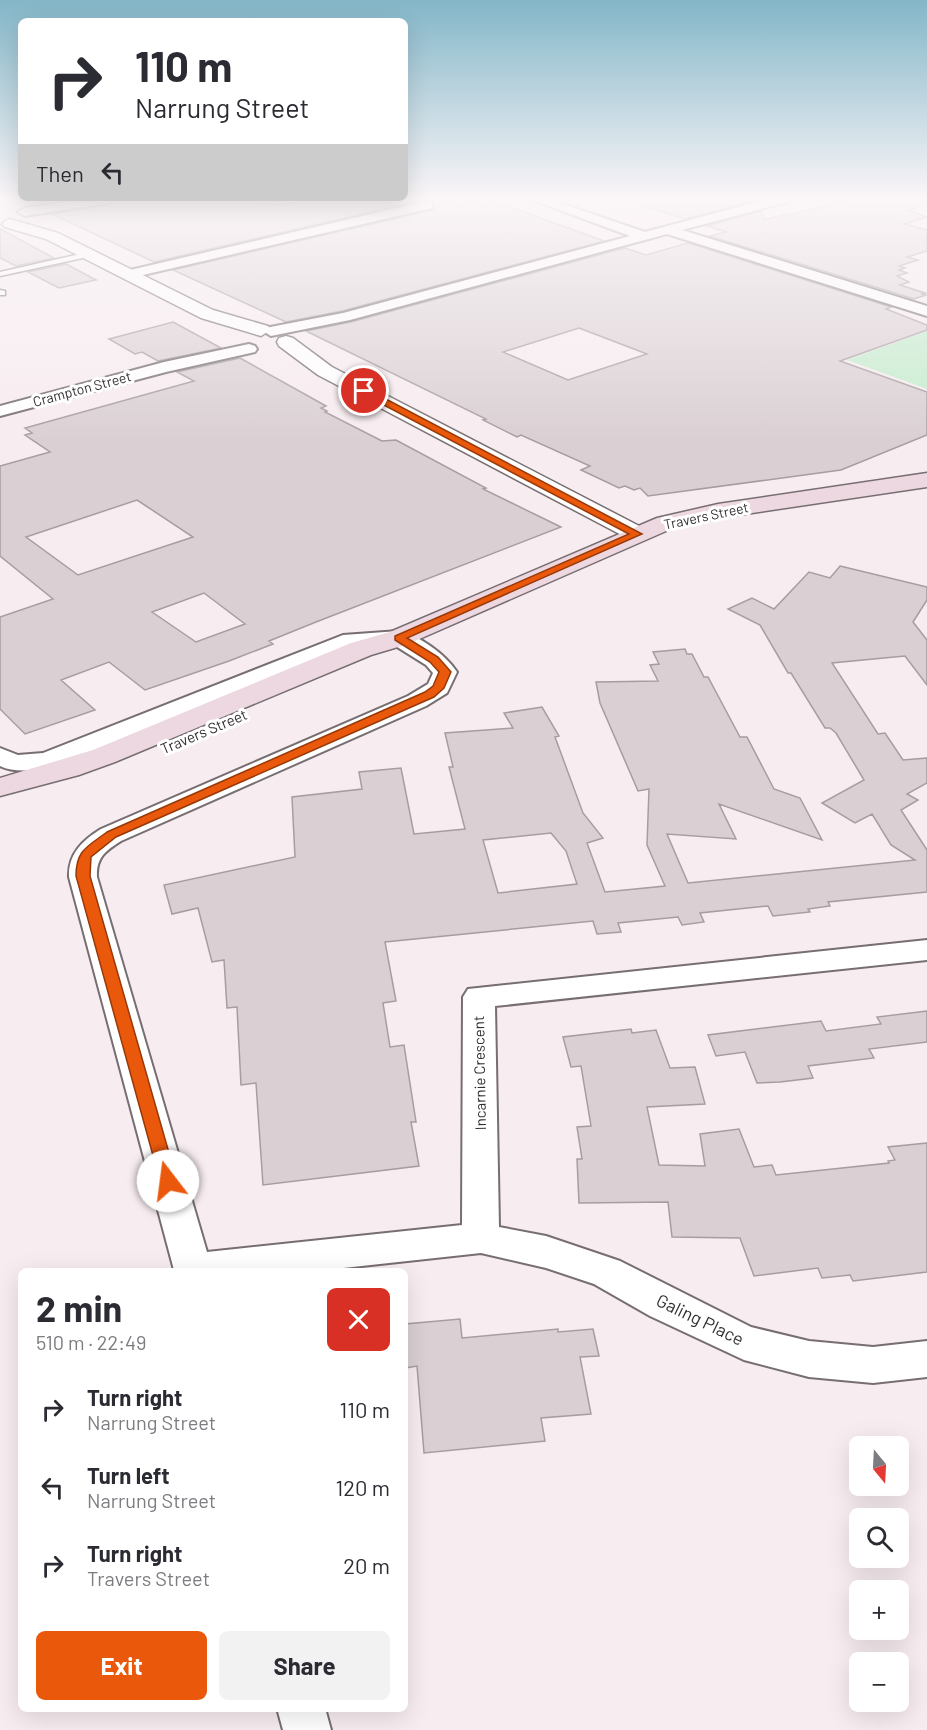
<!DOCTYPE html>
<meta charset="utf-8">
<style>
:root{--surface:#fff;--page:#f2f2f3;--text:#2b2b33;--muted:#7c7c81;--accent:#ea580c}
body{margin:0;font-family:Barlow,sans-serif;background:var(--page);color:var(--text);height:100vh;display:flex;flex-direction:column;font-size:22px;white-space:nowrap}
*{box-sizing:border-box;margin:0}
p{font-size:20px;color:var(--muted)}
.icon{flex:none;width:33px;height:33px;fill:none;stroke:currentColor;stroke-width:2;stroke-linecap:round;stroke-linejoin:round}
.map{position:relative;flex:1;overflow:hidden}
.panel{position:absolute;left:18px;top:1268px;width:390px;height:444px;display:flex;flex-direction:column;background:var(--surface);border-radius:9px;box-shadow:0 6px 24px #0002}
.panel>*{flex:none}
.top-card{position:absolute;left:18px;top:18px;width:390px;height:183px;border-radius:9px;box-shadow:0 6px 24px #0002;background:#fff;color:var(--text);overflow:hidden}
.needle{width:39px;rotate:162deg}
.controls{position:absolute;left:849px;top:1436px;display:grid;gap:12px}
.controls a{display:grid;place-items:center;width:60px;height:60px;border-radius:9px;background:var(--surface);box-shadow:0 6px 24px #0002;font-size:30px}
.pin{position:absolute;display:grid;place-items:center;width:51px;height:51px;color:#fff;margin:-26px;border:3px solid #fff;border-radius:50%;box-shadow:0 2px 6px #0007}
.me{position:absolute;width:66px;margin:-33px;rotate:345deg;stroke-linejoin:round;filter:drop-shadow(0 0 4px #0008)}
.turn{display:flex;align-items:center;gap:21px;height:126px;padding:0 18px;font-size:27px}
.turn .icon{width:78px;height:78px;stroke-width:2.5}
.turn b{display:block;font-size:42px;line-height:51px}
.then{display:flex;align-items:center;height:57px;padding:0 18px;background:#0003;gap:12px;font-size:22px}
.round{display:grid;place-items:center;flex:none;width:63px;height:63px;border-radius:9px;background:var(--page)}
.head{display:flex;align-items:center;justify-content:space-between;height:102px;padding:0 18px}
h1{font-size:36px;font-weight:700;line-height:45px}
.primary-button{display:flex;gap:12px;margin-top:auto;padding:12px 18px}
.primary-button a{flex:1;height:69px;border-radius:9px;background:var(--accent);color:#fff;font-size:24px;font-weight:700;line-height:69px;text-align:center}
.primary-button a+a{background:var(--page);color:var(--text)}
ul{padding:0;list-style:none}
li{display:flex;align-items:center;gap:18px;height:78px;padding:0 18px}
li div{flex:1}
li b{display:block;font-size:22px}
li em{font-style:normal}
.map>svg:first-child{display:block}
.green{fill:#c4eccd}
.building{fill:#dad0d4;stroke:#a79da1;stroke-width:1.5;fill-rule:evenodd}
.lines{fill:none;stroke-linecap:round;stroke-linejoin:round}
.service-casing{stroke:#776e71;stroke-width:3}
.minor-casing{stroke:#776e71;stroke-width:4}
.tertiary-casing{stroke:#776e71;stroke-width:3}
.secondary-casing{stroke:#776e71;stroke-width:3}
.service{fill:#fff;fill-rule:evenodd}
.minor{fill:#fff;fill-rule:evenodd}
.tertiary{fill:#fff;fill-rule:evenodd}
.secondary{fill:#edd8e1;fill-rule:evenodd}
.route{fill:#ea580c;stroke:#983908;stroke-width:1.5}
.labels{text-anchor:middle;stroke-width:6;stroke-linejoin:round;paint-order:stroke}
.far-street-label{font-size:14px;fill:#343031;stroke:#fff}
.street-label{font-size:15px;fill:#343031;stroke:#fff}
.near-street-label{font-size:18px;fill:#343031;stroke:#fff}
</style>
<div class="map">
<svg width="927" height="1730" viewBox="0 0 927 1730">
<rect width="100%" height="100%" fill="#f7ecf0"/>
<path class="green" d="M927 331V389L847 360Z"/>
<path class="building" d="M116 199H247L257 203 280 205 308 199H426L154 262 52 214 108 205Z
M428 199H443L457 204 488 199 604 241 342 311 286 322 173 270 433 210 434 201Z
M638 199H760L685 219 637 204Z
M847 199H927V205L908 210 927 217 905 224 927 230V251L907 257 918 260 899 266 905 268 899 270 907 273 897 276 909 282 900 285 925 293 921 294 926 295 914 299 710 236 726 232 707 226 762 211 764 220 786 214 791 215Z
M0 229 54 258 16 266 0 258Z
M688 243 891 307 886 309 927 325V330L840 361 927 392V435L841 470 648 496 640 488 634 490 625 486 619 488 581 470 590 466 521 435 517 437 483 420 486 419 306 331 351 322 625 248 646 255ZM579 328 647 354 568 380 503 352Z
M66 264 96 280 59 288 28 272Z
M173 322 221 348 158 361 142 352 135 354 109 339Z
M240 358 326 406 321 408 327 411 325 412 382 441 396 440 486 488 483 489 561 527 316 622 269 641 273 644 229 661 145 690 109 662 61 680 95 710 25 734 0 709V617L53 599 0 556V466L50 452 25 435 32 433 25 428 194 381 177 372ZM137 500 193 537 78 575 26 537ZM204 593 245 624 196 642 152 612Z
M840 566 927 587V600L913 622 927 640V685L905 656 832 663 878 734 885 733 903 760 927 758V783L907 794 918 800 901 810 927 850V892L828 902 830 906 808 909 810 912 773 916 768 906 757 907 700 913 704 922 682 925 678 917 618 923 621 932 597 934 593 921 385 942 396 1001 383 1003 390 1047 404 1045 416 1122H411L419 1166 263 1185 256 1083 241 1085 237 1007 227 1008 224 960 212 962 198 908 172 914 164 885 295 857 292 797 362 789 359 772 401 768 414 834 465 829 449 767H453L445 733 513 728 504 713 542 707 559 736 555 737 583 813 603 838 587 843 605 892 665 886 647 845 649 789 638 791 600 703 596 682 658 681 650 665 659 664 653 652 685 649 687 654H692L704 677H708L740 737H747L774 789 800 798 822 840 719 804 736 839 667 834 688 883 915 860 891 845 872 814 855 823 822 803 864 780 836 733 830 728H825L791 673H788L760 625 728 609 752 598 774 609 809 572 830 578ZM551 833 566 851 577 884 498 893 483 840Z
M927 1011V1042L869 1049 874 1058 808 1066 813 1078 780 1082 757 1083 745 1052 716 1056 708 1035 821 1021 826 1031 881 1024 877 1017Z
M631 1029 632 1033 656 1030 670 1068 695 1067 705 1104 647 1107 659 1165 705 1166 700 1134 739 1129 754 1167 772 1165 776 1175 889 1163 888 1161 895 1160 888 1147 927 1143V1272L853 1281 850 1275 822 1278 818 1268 754 1276 740 1238 672 1237 668 1202 579 1203 577 1159H582L577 1127 591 1126 581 1066 571 1067 563 1037Z
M460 1319 462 1338 558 1329V1332L593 1329 599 1356 580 1357 591 1414 541 1418 545 1441 424 1453 417 1366 405 1368V1324Z"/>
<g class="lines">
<g class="service-casing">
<path id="service" d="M89 252 92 256 0 276V272Z
M0 290 5 291V295H0Z"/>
</g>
<g class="minor-casing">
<path id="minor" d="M84 199H114L108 203 25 216 18 212 25 208Z
M530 199H548L645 232 768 199H788L787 202 682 230 927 306V316L667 234 350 320 271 336 263 331 265 328 343 313 630 236Z
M427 201 432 202V208L130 278 123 274 130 270Z
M249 344 255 346 257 349 255 352 166 372 0 416V406L164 362Z
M399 631C420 636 445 654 457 672L447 693 426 706 121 841C105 851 96 858 97 877L207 1252 462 1225 463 997 468 989 927 940V960L495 1006 499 1227 546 1236 620 1261 751 1327 809 1341 873 1347 927 1341V1377L873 1383 809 1377 744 1360 650 1316 594 1284 546 1268 481 1253 325 1270H174L69 877C68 854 83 840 101 829L408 696 428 684 433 673 426 665 394 645 354 647 56 766C39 770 16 774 0 766V748L18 755 43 753 343 635Z
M277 1708H325L331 1730H283Z"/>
</g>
<g class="tertiary-casing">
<path id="tertiary" d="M10 219 58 233 213 310 268 326 270 330 261 336 201 318 46 239 5 227 2 224 5 221Z
M286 336 293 338 332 367 645 529 649 534 645 539 637 541 629 539 318 375 279 346 277 342 279 338Z"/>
</g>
<g class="secondary-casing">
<path id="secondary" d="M927 473V487L718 518 673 528 408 644 371 655 115 762 79 775 0 796V778L93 750 351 643 390 632 657 518 718 504Z"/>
</g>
<use href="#service" class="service"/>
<use href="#minor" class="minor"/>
<use href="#tertiary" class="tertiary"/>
<use href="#secondary" class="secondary"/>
</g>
<linearGradient id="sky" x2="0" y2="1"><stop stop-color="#83b6c8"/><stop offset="0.45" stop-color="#fbf6f8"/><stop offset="1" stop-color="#fbf6f8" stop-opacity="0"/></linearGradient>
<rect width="927" height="441" fill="url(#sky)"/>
<path class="route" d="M361 389H367L642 534 407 638 438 657 451 672 444 688 434 697 116 837 91 857 90 876 177 1181 174 1186H162L160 1181 76 876C76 850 87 847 107 832L425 692 433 686 439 672 430 662 395 640V636L629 534 361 393Z"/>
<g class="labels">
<g class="far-street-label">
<text transform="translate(82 389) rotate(-15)" y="5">Crampton Street</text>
<text transform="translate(706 516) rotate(-12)" y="5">Travers Street</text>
</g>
<g class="street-label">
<text transform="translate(204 732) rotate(-23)" y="5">Travers Street</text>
<text transform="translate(480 1073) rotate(-91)" y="5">Incarnie Crescent</text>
</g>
<g class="near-street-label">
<text transform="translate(700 1320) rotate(26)" y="6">Galing Place</text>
</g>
</g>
</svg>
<div class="controls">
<a><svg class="needle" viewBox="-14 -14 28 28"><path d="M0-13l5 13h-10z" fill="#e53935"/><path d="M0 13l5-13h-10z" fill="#7c7c81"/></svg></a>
<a><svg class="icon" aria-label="search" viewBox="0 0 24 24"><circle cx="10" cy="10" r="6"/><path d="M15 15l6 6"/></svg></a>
<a>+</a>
<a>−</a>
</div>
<div class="pin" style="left:364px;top:391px;background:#d93025"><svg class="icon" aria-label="arrive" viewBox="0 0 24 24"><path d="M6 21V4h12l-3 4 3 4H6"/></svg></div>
<svg class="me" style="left:168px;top:1181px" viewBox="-20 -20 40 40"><circle r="19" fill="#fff"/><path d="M0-13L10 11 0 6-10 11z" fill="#ea580c"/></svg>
<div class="top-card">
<div class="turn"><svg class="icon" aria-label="right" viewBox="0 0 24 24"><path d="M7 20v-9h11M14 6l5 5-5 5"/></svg><div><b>110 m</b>Narrung Street</div></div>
<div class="then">Then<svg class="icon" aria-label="left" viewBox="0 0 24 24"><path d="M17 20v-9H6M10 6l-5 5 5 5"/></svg></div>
</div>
<section class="panel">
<div class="head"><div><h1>2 min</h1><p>510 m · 22:49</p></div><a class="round" style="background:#d93025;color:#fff"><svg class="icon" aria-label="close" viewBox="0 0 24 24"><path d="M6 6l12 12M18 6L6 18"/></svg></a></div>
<ul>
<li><svg class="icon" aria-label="right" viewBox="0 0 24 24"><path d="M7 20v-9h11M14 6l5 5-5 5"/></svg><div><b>Turn right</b><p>Narrung Street</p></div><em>110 m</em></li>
<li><svg class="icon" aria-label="left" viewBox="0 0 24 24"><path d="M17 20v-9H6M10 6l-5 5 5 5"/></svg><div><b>Turn left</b><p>Narrung Street</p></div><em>120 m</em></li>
<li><svg class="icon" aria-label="right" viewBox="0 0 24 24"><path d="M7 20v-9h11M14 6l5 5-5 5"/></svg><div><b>Turn right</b><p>Travers Street</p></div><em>20 m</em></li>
</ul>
<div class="primary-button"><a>Exit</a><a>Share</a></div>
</section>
</div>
